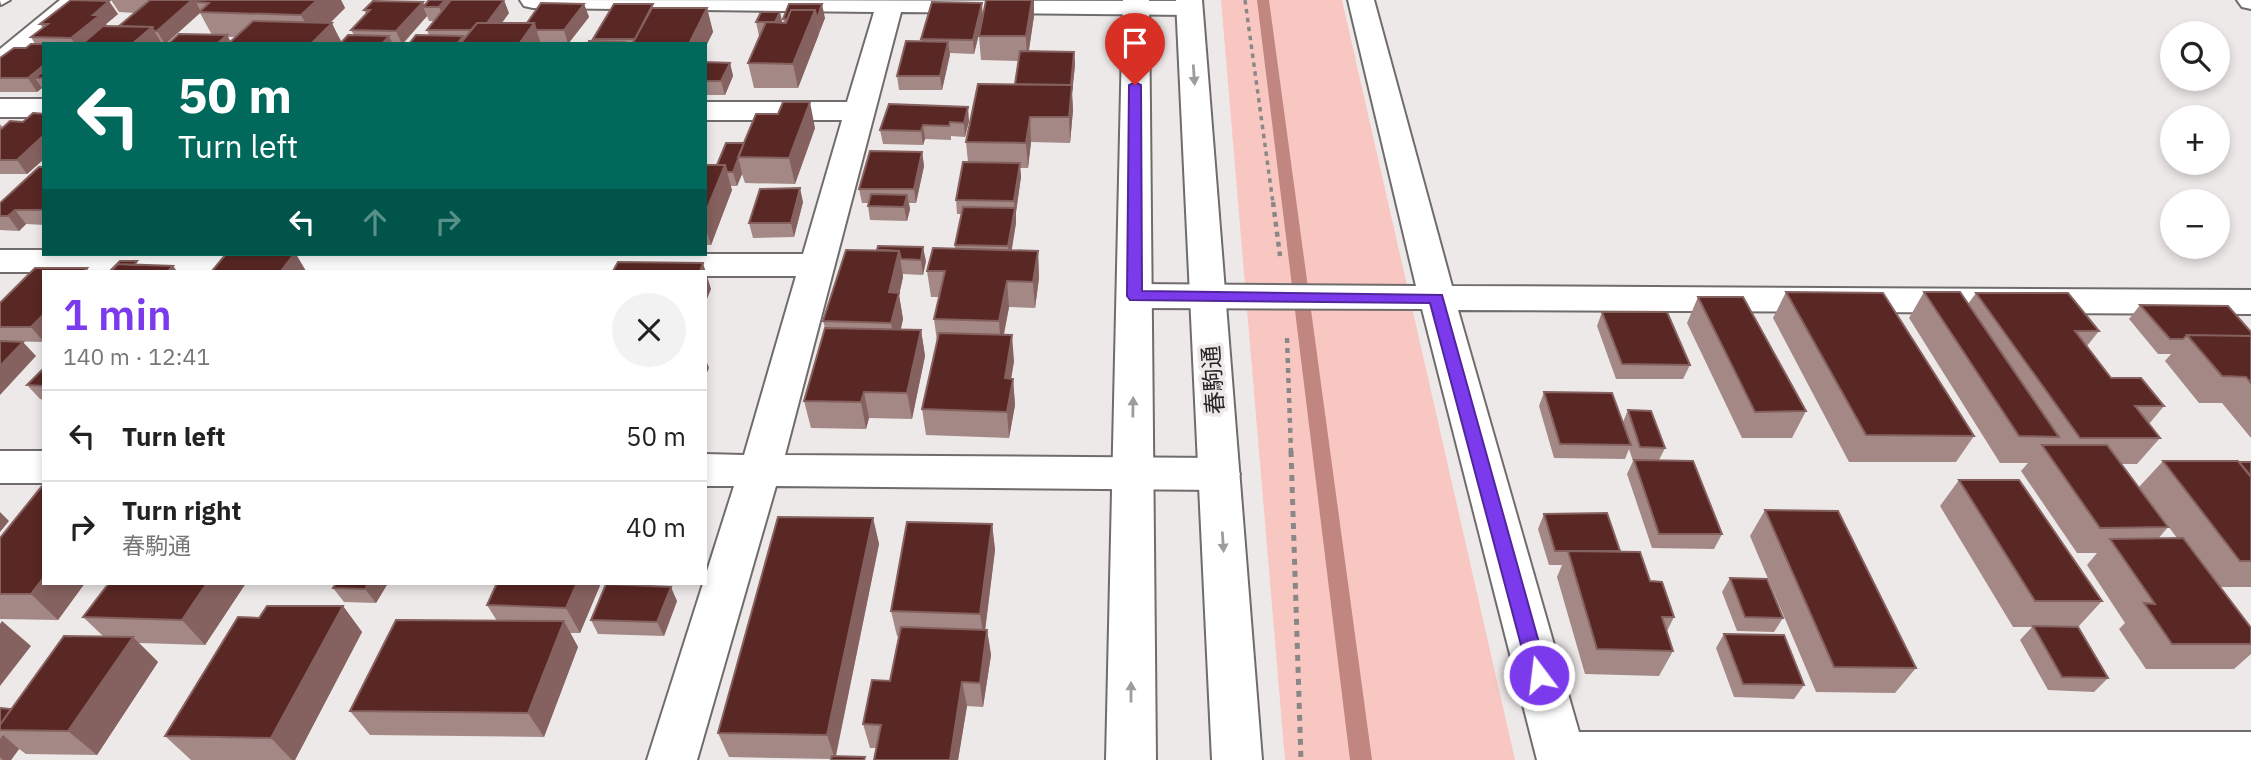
<!DOCTYPE html>
<meta charset="utf-8">
<style>
:root{--surface:#fff;--page:#f2f2f2;--text:#222;--muted:#767676;--line:#e0e0e0;--accent:#7c3aed}
body{margin:0;font-family:"IBM Plex Sans","Noto Sans JP",sans-serif;background:var(--page);color:var(--text);height:100vh;display:flex;flex-direction:column;font-size:26px;white-space:nowrap}
*{box-sizing:border-box;margin:0}
p{font-size:23px;color:var(--muted)}
.icon{flex:none;width:38px;height:38px;fill:none;stroke:currentColor;stroke-width:2;stroke-linecap:round;stroke-linejoin:round}
.map{position:relative;flex:1;overflow:hidden}
.details{position:absolute;left:42px;top:270px;width:665px;height:315px;display:flex;flex-direction:column;background:var(--surface);border-radius:0px;box-shadow:0 4px 10px #0003}
.details>*{flex:none}
.hud{position:absolute;left:42px;top:42px;width:665px;height:214px;border-radius:0px;box-shadow:0 4px 10px #0003;background:#00695c;color:#fff;overflow:hidden}
.fabs{position:absolute;left:2160px;top:21px;display:grid;gap:14px}
.fabs a{display:grid;place-items:center;width:70px;height:70px;border-radius:50%;background:var(--surface);box-shadow:0 4px 10px #0003;font-size:35px}
.pin{position:absolute;display:grid;place-items:center;width:60px;height:60px;color:#fff;margin:-72px -30px;border-radius:50% 50% 50% 0;rotate:-45deg;box-shadow:0 0 7px #0007}
.pin .icon{rotate:45deg}
.me{position:absolute;width:77px;margin:-38px;rotate:345deg;stroke-linejoin:round;filter:drop-shadow(0 0 5px #0008)}
.turn{display:flex;align-items:center;gap:24px;height:147px;padding:0 21px;font-size:32px}
.turn .icon{width:91px;height:91px;stroke-width:2.5}
.turn b{display:block;font-size:49px;line-height:60px}
.lanes{display:flex;align-items:center;height:66px;padding:0 21px;background:#0003;justify-content:center;gap:35px;direction:ltr}
.lanes .off{opacity:.35}
.round{display:grid;place-items:center;flex:none;width:74px;height:74px;border-radius:37px;background:var(--page)}
.overview{display:flex;align-items:center;justify-content:space-between;height:119px;padding:0 21px}
h1{font-size:42px;font-weight:600;line-height:52px;color:var(--accent)}
ul{padding:0;list-style:none}
li{display:flex;align-items:center;gap:21px;height:91px;padding:0 21px;border-top:2px solid var(--line)}
li div{flex:1}
li b{display:block;font-size:26px}
li em{font-style:normal}
.map>svg:first-child{display:block}
.green{fill:#f8c7c2}
.lines{fill:none;stroke-linecap:round;stroke-linejoin:round}
.stream{fill:#c18680;fill-rule:evenodd}
.service-casing{stroke:#6f6c6b;stroke-width:4}
.minor-casing{stroke:#6f6c6b;stroke-width:4}
.tertiary-casing{stroke:#6f6c6b;stroke-width:4}
.path-far2{stroke:#8a8887;stroke-width:3.5;stroke-dasharray:4.5 4.5;stroke-linecap:butt}
.path-far1{stroke:#8a8887;stroke-width:4.5;stroke-dasharray:5 5;stroke-linecap:butt}
.path{stroke:#8a8887;stroke-width:5;stroke-dasharray:6 6;stroke-linecap:butt}
.service{fill:#fff;fill-rule:evenodd}
.minor{fill:#fff;fill-rule:evenodd}
.tertiary{fill:#fff;fill-rule:evenodd}
.wall{fill:#a38886;fill-rule:evenodd}
.shaded-wall{fill:#85615f}
.building{fill:#592724;stroke:#85615f;stroke-width:2}
.oneway{fill:#9d9d9d}
.route{fill:#7c3aed;stroke:#51269a;stroke-width:2}
.labels{text-anchor:middle;stroke-width:7;stroke-linejoin:round;paint-order:stroke}
.street-label{font-size:23px;fill:#262525;stroke:#ede9e8}
</style>
<div class="map">
<svg width="2251" height="760" viewBox="0 0 2251 760">
<rect width="100%" height="100%" fill="#ede9e8"/>
<path class="green" d="M1221 0H1342L1515 760H1285Z"/>
<g class="lines">
<path class="stream" d="M1257 0H1269L1372 760H1350Z"/>
<g class="service-casing">
<path id="service" d="M0 0H10L1 5Z"/>
</g>
<g class="minor-casing">
<path id="minor" d="M60 0H90L10 69 0 72V49Z
M520 0 1199 1 1202 7 1199 13 1189 15 901 12 785 455 1219 458 1234 463 1240 474 1234 485 1219 490 776 486 697 760H647L734 486H705V454L744 455 796 276H705V271L0 272V250H44V254H803L842 120H705V102H847L874 12 533 8 524 6Z
M1348 0H1374L1452 286 2251 290V314L1458 310 1579 732H2251V760H1537L1422 309 1135 308 1122 304 1117 296 1122 288 1135 284 1416 286Z
M2237 0H2251V9L2242 7Z
M0 99H44V117H0Z
M0 451H44V483H0Z"/>
</g>
<g class="tertiary-casing">
<path id="tertiary" d="M1123 0H1149L1156 760H1106Z
M1176 0H1202L1262 760H1212Z"/>
</g>
<path class="path-far2" d="M1245 0 1273 203"/>
<path class="path-far1" d="M1273 202 1280 256
M1287 338 1291 453"/>
<path class="path" d="M1291 451 1301 760"/>
<use href="#service" class="service"/>
<use href="#minor" class="minor"/>
<use href="#tertiary" class="tertiary"/>
</g>
<path class="wall" d="M101 0 118 14 106 24 107 26H119L135 13 119 12 111 0H341L345 8 330 23 342 42 354 35 351 30 366 14 364 10 424 6 509 13 502 23H527L584 4 589 17 568 44H457L429 35 427 30 435 21H429L427 16 403 44H168L212 35 200 13 166 44H44V90L42 88 37 92H0V58L35 44 31 37 43 28 40 24ZM228 37H236L230 42Z
M986 0H1034V16L1029 51 1074 52 1075 65 1072 93 1073 110 1070 143 1031 142 1028 168H1020L1021 177 1016 212V223L1011 251H1038L1039 278 1035 308 1009 307 1004 335 1014 361 1011 379H1013L1015 405 1009 438 926 435 922 409 937 341 934 319 939 297H931L927 271 955 249V245L962 214H957L956 200 968 162 966 142 1015 84 1019 61 981 60 979 36 981 26 974 54 950 53 942 90H899L897 76 921 42V39L983 15Z
M654 8H707L713 32 705 48V44H588L594 42 593 39Z
M825 18 798 88H754L748 63 760 36H759L756 22H784L783 19Z
M705 62 730 63 733 76 725 95H705Z
M44 114V159L27 174H0V124L3 128Z
M969 121 965 137 951 136V140L925 139 923 145 883 144 880 130Z
M815 128 795 184 745 183 742 174 737 186H730L732 190 711 245H705V165H717L744 143Z
M922 152 924 166 916 203H909L910 209 907 221 870 220 868 206 869 203H862L859 189Z
M44 167V225L26 224 19 231 0 230V203Z
M803 202 794 237 753 238 749 223Z
M877 250 926 261 923 275 903 274V277L899 295 903 319 901 329 921 330 925 356 912 419 869 418 866 429 811 428 804 401 825 328 823 321Z
M35 268H87L89 271H44V342L0 341V303Z
M1786 292 1974 436 1956 462H1849L1773 318Z
M1924 292 1968 304 1976 293 2099 331 2087 346 2111 378 2164 406 2149 424 2160 438 2137 464H2121L2168 527 2158 539 2177 538 2139 487 2163 461 2251 462V587H2220L2251 628V654L2234 669H2146L2119 629 2125 623 2087 565 2097 553H2077L2021 471 2028 463H2000L1909 318Z
M1698 297 1806 411 1792 438H1742L1687 323Z
M2140 305 2251 332V438L2222 403H2199L2165 361 2171 354H2158L2129 319Z
M1602 312 1690 365 1683 379H1616L1597 326Z
M44 368V400L40 399 27 385Z
M1544 392 1623 422 1628 410 1665 448 1659 460 1722 534 1714 549 1652 548 1627 474 1633 461 1629 449 1625 459 1554 458 1539 406Z
M1959 480 2102 601 2078 627H2051L2108 678 2094 692 2048 690 2020 640 2032 627H2013L1940 506Z
M1765 510 1916 668 1895 693 1816 692 1750 536Z
M1544 514 1620 551V552L1650 581 1674 617 1667 631 1673 651 1659 676 1585 674 1557 577 1562 565H1549L1538 529Z
M873 518 879 544 836 756 831 759 729 757 718 733Z
M992 524 995 550 985 630H987L991 655 983 707 967 706 958 760H874L877 748H870L863 724 890 681 899 637 897 636 891 611Z
M0 538 44 583H85L58 620 0 619Z
M1730 578 1783 618 1774 632 1737 631 1722 592Z
M109 583H246L205 645 139 643 158 662 97 755 26 754 19 749 11 760H0V708L11 709 103 636 83 617Z
M388 583 376 603 344 602 333 588Z
M497 583H601L580 633H570L578 647 544 737 370 735 350 711 497 621 487 605Z
M677 601 664 636 598 634 591 620Z
M343 606 362 632 295 760H191L165 736 259 618Z
M1724 634 1804 685 1794 699 1734 697 1716 648Z"/>
<path class="shaded-wall" d="M94 0H101L104 5 109 1 118 14 106 24 108 28 89 44H75L71 38 93 15Z
M192 0H206L196 2 201 12H199L200 13 165 44 157 31Z
M317 0H341L345 8 314 39 301 15Z
M445 0H453L445 21 439 7Z
M504 0 509 13 486 44 481 30Z
M1032 0H1034V16L1027 61 1026 36Z
M423 2 425 7H423L427 16 402 44 396 31Z
M982 3 983 17 974 54 973 40Z
M584 4 589 17 568 44 564 30Z
M822 4 825 18 819 33 817 19Z
M707 8 713 32 705 48V44H689Z
M815 10 819 34 798 88 793 64Z
M780 12 783 25 775 23Z
M332 23 342 44H311Z
M534 23 541 44H519Z
M152 27 162 44H132Z
M227 35 232 44H217Z
M389 36 393 44H382Z
M463 36 466 44H457Z
M948 42 950 55 942 90 940 76Z
M1074 52 1075 65 1072 93 1073 110 1070 143 1069 117Z
M730 63 733 76 725 95 721 81Z
M44 65V78H35L42 88 37 92 28 78Z
M810 102 815 128 795 184 789 158Z
M968 107 969 121 965 137 964 123Z
M1030 117 1031 142 1028 168 1026 143Z
M923 125 925 139 923 145 921 131Z
M44 135V159L27 174 17 160Z
M922 152 924 166 916 203 914 189Z
M739 160 742 174 737 186 733 172Z
M1020 163 1021 177 1016 212V223L1010 261 1008 246 1015 211 1014 201Z
M725 165 732 190 711 245 705 226V214Z
M800 188 803 202 794 237 791 223Z
M907 195 910 209 907 221 904 207Z
M15 210 26 224 19 231 8 216Z
M923 247 926 261 923 275 921 260Z
M899 251 903 277 899 295 903 319 896 349 891 323 889 292Z
M1038 251 1039 278 1035 308 1033 282Z
M294 254H296L306 271H281Z
M703 263 711 289 705 304V271H700Z
M173 266 177 271H168Z
M1007 281 1009 307 1001 347 999 321Z
M44 314V342L31 327Z
M921 330 925 356 912 419 907 393Z
M1012 335 1014 361 1007 404 1005 378Z
M23 342 36 356 0 395V366Z
M705 357 709 368 705 377Z
M1013 379 1015 405 1009 438 1007 412Z
M864 392 869 418 866 429 861 402Z
M0 512 9 521 0 532Z
M873 518 879 544 835 759 827 735Z
M992 524 995 550 984 639 980 614Z
M44 577V583H85L58 620 31 594Z
M207 583H246L205 645 182 620Z
M369 583H388L376 603 365 589Z
M577 583H601L580 633 566 608Z
M671 587 677 601 664 636 657 622Z
M343 606 362 632 295 760H292L271 738Z
M2 621 31 646 0 686V624Z
M564 621 578 647 544 737 528 713Z
M987 630 991 655 983 707 980 683Z
M133 637 158 662 97 755 68 731Z
M962 682 967 706 958 760H950Z
M3 735 19 749 11 760H3L0 757V739Z"/>
<path class="building" d="M71 0 109 1 93 15H100L71 38 31 37 48 24H40Z
M150 0H192L157 31H154L152 27 119 26Z
M198 0H317L301 15 199 12 209 3 196 2Z
M429 0H445L439 7H423Z
M451 0H504L487 23H477L471 30H427Z
M986 0H1032L1026 36H979Z
M373 1 423 2 396 31 351 30 370 10H364Z
M932 2 982 3 973 40 921 39Z
M541 3 584 4 564 30H536L534 23H527Z
M614 4H653L635 39H593Z
M789 4H822L817 19 815 10H791L787 19H783Z
M652 8H707L689 44H632Z
M791 10H815L793 64 748 63 766 22 786 23Z
M761 12H780L775 22H756Z
M253 21 332 23 311 44H228Z
M477 23H534L519 44H460Z
M103 26 152 27 132 44H82Z
M179 34 227 35 217 44H168Z
M348 35 389 36 382 44H340Z
M416 35 463 36 457 44H409Z
M589 41 625 42 624 44H588Z
M906 41 948 42 940 76H897Z
M31 44H46H44V65L28 78H0V58L14 48H26Z
M1020 51 1074 52 1071 85 1015 84Z
M705 62 730 63 721 81H705Z
M44 71V78H35Z
M978 84 1072 85 1069 117H1030L1026 143 966 142Z
M783 102H810L789 158 738 157 756 114H778Z
M889 104 968 107 964 123 950 122 949 126 923 125 921 131 880 130Z
M33 113 44 114V135L17 160H0V130L10 121 23 122Z
M726 143H744L733 172H727L725 165H717Z
M870 151 922 152 914 189H859Z
M963 162 1020 163 1014 201 956 200Z
M705 165H725L705 214Z
M39 167H44V210H15L8 216H0V203Z
M800 188 791 223H749L760 189Z
M871 194 907 195 904 207 868 206Z
M963 207 1015 208 1008 246 955 245Z
M878 246 923 247 921 260 901 259 899 251 877 250Z
M933 248 1038 251 1033 282 1007 281 999 321 934 319 945 271H927Z
M846 250 899 251 889 292 899 293 891 323 823 321Z
M226 254H294L281 271H212Z
M120 261H137L134 265 118 264 110 271Z
M618 262 703 263 700 271H613Z
M118 264 173 266 168 271H111Z
M35 268H87L84 271H44V314L31 327H0V303Z
M1786 292 1883 293 1974 436 1866 435Z
M1924 292H1960L2059 437 2019 436Z
M1976 293H2068L2099 331H2075L2111 378H2141L2164 406H2135L2160 438H2080Z
M1698 297H1743L1806 411 1755 412Z
M2140 305 2228 306 2251 332V336L2187 335 2183 339H2170Z
M1602 312H1667L1690 365 1622 364Z
M825 328 921 330 907 393 864 392 861 402 804 401Z
M939 333 1012 335 1005 378 1013 379 1007 412 922 409Z
M2187 335 2251 336V383L2246 377 2222 376Z
M0 341 23 342 0 366Z
M44 368V386L27 385Z
M1544 392 1612 393 1631 445 1560 444Z
M1628 410 1651 411 1665 448 1640 447Z
M2042 445H2107L2168 527 2100 528Z
M1634 460 1693 461 1722 534H1659Z
M2163 461H2238L2251 477V561H2240Z
M2239 462H2251V476Z
M1959 480H2019L2102 601H2035Z
M42 486H44V577L31 594H0V538Z
M1765 510 1838 511 1916 668 1834 667Z
M1607 513 1620 551H1555L1544 514Z
M778 517 873 518 827 735 718 733Z
M907 522 992 524 980 614 891 611Z
M2183 538 2251 628V644H2172L2144 603 2155 604 2110 539Z
M1568 551 1640 552 1650 581 1662 582 1674 617H1662L1673 651 1597 649Z
M1730 578 1767 579 1783 618 1745 617Z
M109 583H207L182 620 83 617Z
M336 583H369L365 589 333 588Z
M497 583H577L566 608 487 605Z
M606 584 671 587 657 622 591 620Z
M267 606H343L271 738 165 736 238 617 259 618Z
M396 620 564 621 528 713 350 711Z
M2033 626 2078 627 2108 678 2062 677Z
M901 627 987 630 980 683 962 682 950 760H874L881 725 863 724 872 680 890 681Z
M1724 634 1784 635 1804 685 1743 684Z
M64 636 133 637 68 731 0 730V725Z
M0 708 11 709 0 725Z
M832 756 865 757 864 760H831Z"/>
<defs><path id="oneway-solid" d="M-6-.8H1V-3.2L6.5 0L1 3.2V.8H-6Z" transform="scale(1.75)"/></defs>
<g class="oneway">
<use href="#oneway-solid" transform="translate(1194 75) rotate(86)"/>
<use href="#oneway-solid" transform="translate(1133 407) rotate(-89)"/>
<use href="#oneway-solid" transform="translate(1223 542) rotate(86)"/>
<use href="#oneway-solid" transform="translate(1131 692) rotate(-90)"/>
</g>
<path class="route" d="M1135 82 1141 85 1142 291 1442 295 1548 675 1546 681 1539 683 1532 681 1529 675 1430 303 1130 300 1127 296 1129 85Z"/>
<g class="labels">
<g class="street-label">
<text transform="translate(1213 380) rotate(-94)" y="8">春駒通</text>
</g>
</g>
</svg>
<div class="fabs">
<a><svg class="icon" aria-label="search" viewBox="0 0 24 24"><circle cx="10" cy="10" r="6"/><path d="M15 15l6 6"/></svg></a>
<a>+</a>
<a>−</a>
</div>
<div class="pin" style="left:1135px;top:85px;background:#d93025"><svg class="icon" aria-label="arrive" viewBox="0 0 24 24"><path d="M6 21V4h12l-3 4 3 4H6"/></svg></div>
<svg class="me" style="left:1539px;top:675px" viewBox="-20 -20 40 40"><circle r="17" fill="#7c3aed" stroke="#fff" stroke-width="3"/><path d="M0-11L8 9 0 5-8 9z" fill="#fff"/></svg>
<div class="hud">
<div class="turn"><svg class="icon" aria-label="left" viewBox="0 0 24 24"><path d="M17 20v-9H6M10 6l-5 5 5 5"/></svg><div><b>50 m</b>Turn left</div></div>
<div class="lanes"><svg class="icon" aria-label="left" viewBox="0 0 24 24"><path d="M17 20v-9H6M10 6l-5 5 5 5"/></svg><svg class="icon off" aria-label="ahead" viewBox="0 0 24 24"><path d="M12 20V5M6 11l6-6 6 6"/></svg><svg class="icon off" aria-label="right" viewBox="0 0 24 24"><path d="M7 20v-9h11M14 6l5 5-5 5"/></svg></div>
</div>
<section class="details">
<div class="overview"><div><h1>1 min</h1><p>140 m · 12:41</p></div><a class="round"><svg class="icon" aria-label="close" viewBox="0 0 24 24"><path d="M6 6l12 12M18 6L6 18"/></svg></a></div>
<ul>
<li><svg class="icon" aria-label="left" viewBox="0 0 24 24"><path d="M17 20v-9H6M10 6l-5 5 5 5"/></svg><div><b>Turn left</b></div><em>50 m</em></li>
<li><svg class="icon" aria-label="right" viewBox="0 0 24 24"><path d="M7 20v-9h11M14 6l5 5-5 5"/></svg><div><b>Turn right</b><p>春駒通</p></div><em>40 m</em></li>
</ul>
</section>
</div>
